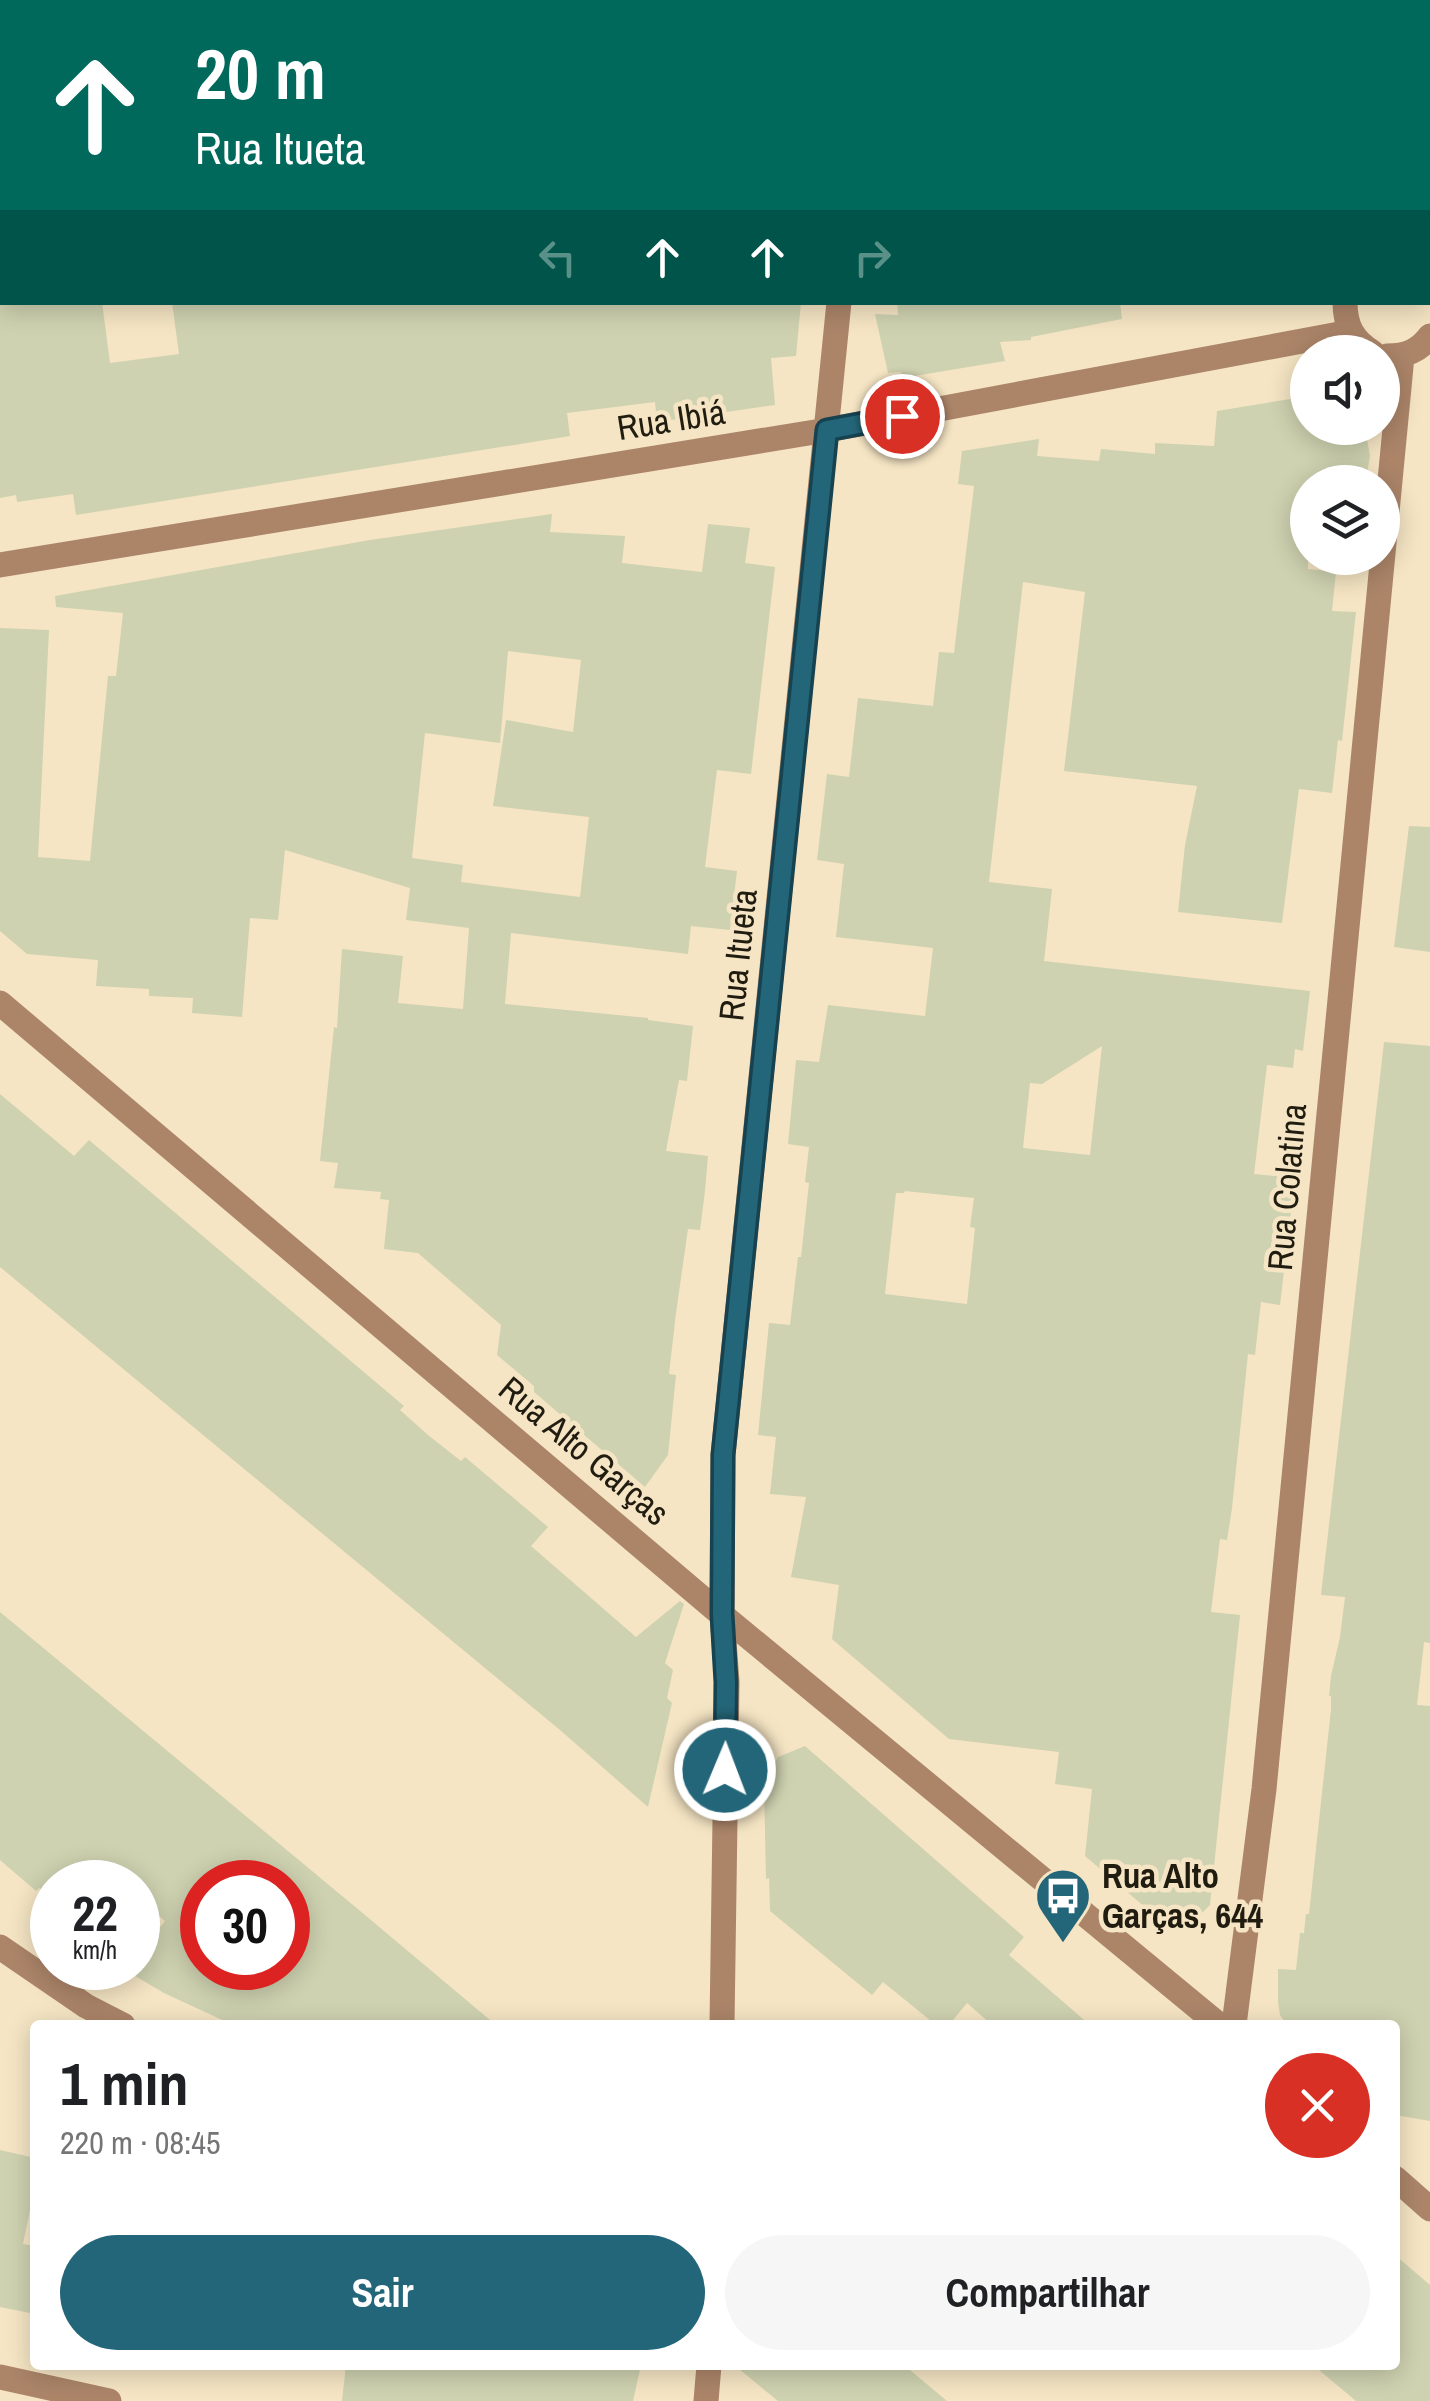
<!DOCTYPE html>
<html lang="pt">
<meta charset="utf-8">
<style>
:root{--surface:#fff;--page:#f6f6f6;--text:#202124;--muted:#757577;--accent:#246679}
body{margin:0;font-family:"Archivo Narrow",sans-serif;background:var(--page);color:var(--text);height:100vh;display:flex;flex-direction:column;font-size:38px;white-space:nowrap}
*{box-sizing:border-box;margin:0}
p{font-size:32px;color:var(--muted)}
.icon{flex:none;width:55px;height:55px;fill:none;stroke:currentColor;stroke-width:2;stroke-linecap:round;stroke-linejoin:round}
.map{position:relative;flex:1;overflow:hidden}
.panel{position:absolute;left:30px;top:2020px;width:1370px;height:350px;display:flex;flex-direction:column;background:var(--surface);border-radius:10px;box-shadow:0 5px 25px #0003}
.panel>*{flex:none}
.hud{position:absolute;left:0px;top:0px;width:1430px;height:305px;box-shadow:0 5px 25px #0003;background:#00695c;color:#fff;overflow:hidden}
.tools{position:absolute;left:1290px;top:335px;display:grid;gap:20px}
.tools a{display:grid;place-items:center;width:110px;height:110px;border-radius:50%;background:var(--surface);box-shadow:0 5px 25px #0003;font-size:50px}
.speed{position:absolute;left:30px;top:1860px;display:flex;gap:20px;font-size:50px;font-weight:700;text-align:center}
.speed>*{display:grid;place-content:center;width:130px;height:130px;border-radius:50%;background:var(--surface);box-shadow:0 5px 25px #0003;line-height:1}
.speed small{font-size:25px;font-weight:400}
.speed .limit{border:15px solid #d22;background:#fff;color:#111}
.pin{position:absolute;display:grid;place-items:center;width:85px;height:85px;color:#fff;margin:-42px;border:5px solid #fff;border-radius:50%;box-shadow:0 2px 10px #0007}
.me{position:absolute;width:110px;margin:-55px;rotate:1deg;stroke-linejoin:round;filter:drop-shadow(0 0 8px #0008)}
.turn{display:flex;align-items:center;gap:35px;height:210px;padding:0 30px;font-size:45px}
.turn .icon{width:130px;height:130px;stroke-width:2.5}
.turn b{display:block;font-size:70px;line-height:85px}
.lanes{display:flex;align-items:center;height:95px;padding:0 30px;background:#0003;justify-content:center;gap:50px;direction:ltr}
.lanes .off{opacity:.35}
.round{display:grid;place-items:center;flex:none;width:105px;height:105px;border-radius:52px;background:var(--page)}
.head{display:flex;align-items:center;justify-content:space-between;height:170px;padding:0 30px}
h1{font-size:60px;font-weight:700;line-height:75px}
.action{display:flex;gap:20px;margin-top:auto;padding:20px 30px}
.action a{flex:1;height:115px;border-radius:60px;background:var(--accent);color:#fff;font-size:40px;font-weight:700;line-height:115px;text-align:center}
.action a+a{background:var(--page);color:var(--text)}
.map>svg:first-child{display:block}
.building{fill:#ced2b0;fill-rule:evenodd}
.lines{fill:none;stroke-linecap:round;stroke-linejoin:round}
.street{stroke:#ac8569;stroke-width:25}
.route-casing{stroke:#17424f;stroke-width:25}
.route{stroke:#246679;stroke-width:18}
.labels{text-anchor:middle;stroke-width:9;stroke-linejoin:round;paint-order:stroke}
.street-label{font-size:35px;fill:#211c10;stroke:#f5e5c4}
.poi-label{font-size:35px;font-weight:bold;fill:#211c10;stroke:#f5e5c4;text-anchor:start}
</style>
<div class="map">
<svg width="1430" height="2401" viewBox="0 0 1430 2401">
<rect width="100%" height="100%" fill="#f5e5c4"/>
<path class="building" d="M0 302H102L110 363 179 354 172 302H801L796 356 771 358 775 405 657 422 655 402 567 413 570 436 76 515 73 494 17 502 16 495 0 498Z
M897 302H1120L1122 319 1031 337V340L1000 342 1005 361 902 378 901 372 888 373 875 314 898 315Z
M1290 399 1308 400V428H1365L1370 456 1366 480 1343 477 1342 482H1308V569L1336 572 1332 611 1356 612 1342 741 1338 740 1332 793 1299 789 1282 923 1178 912 1185 845 1197 786 1064 771 1085 592 1023 582 989 882 1052 889 1044 961 1310 991 1303 1051 1295 1049 1293 1068 1267 1065 1254 1174 1295 1178 1280 1305 1261 1302 1255 1355 1248 1354 1232 1508 1227 1540 1220 1539 1211 1612 1240 1615 1210 1905 1188 1927 1173 1931 1085 1856 1092 1789 1055 1784 1059 1752 949 1739 832 1639 839 1585 791 1577 806 1497 770 1494 776 1437 758 1435 769 1323 790 1325 798 1257H801L809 1183 805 1182 809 1147 788 1144 796 1060 819 1062 828 1005 925 1016 933 948 836 937 844 864 817 860 827 774 849 777 858 698 933 706 939 652 954 653 974 486 958 484 962 451 1039 439 1037 456 1099 461 1101 449 1155 454V443L1214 446 1217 411ZM1102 1046 1090 1155 1023 1148 1030 1083 1042 1084ZM905 1191 974 1198 970 1227 975 1228 967 1304 885 1294 896 1193H904Z
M552 514 550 532 625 536 622 563 702 572 708 524 750 528 745 563 775 567 751 774 717 770 705 867 737 871 730 930 691 926 688 954 511 933 505 1004 648 1018V1020L693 1026 687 1081 679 1080 666 1151 708 1156 705 1191 700 1230 688 1229 676 1313 669 1374 676 1375 668 1455 645 1487 534 1392V1386L497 1355 501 1325 418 1253 384 1249 389 1200 380 1199 381 1192 334 1188 338 1163 320 1161 334 1027 337 1028 342 949 403 956 398 1003 463 1009 469 928 406 920 410 888 285 850 278 920 250 918 242 1017 192 1013 193 998 149 996V989L96 986 98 960 27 954 0 931V628L49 630 38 857 90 861 108 676H116L123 613 56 607 55 596 370 540ZM508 651 581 660 573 732 506 720 493 806 589 817 580 897 461 882 463 865 412 858 425 733 500 743Z
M1409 826 1430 827V952L1394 947Z
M1384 1042 1430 1046V1643L1424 1642 1417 1705 1430 1706V2121L1395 2115V2025H1287L1280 2015 1278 2002V1969L1296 1970 1300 1933H1304L1306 1914H1309L1331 1709V1696H1329L1331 1676 1340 1637 1345 1597 1321 1595Z
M0 1094 74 1156 89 1140 404 1406 400 1410 428 1435 461 1461 465 1457 548 1527 531 1546 636 1637 680 1601 684 1604 665 1663 673 1670 667 1698 672 1703 648 1807 560 1730 0 1267Z
M0 1612 359 1910 496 2025H233L164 1993 125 1970 127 1968H138V1955L165 1921 138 1898V1882H52V1886L46 1894 39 1888 36 1891 0 1860ZM202 1882H288V1968H202Z
M805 1746 1024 1937 1009 1955 1090 2025H992L967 2003 949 2025H936L883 1982 872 1995 770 1911 769 1878 766 1879 764 1784 778 1757Z
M0 2150 35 2158V2186L23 2244 35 2246V2314L0 2307Z
M1395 2255 1430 2285V2401H1356L1313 2365H1395Z
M346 2365H641L633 2401H342Z
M734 2365H904L947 2401H778Z"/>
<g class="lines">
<path class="street" d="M690 0 692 2
M1088 2 1090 0
M1428 95 1430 69
M1428 278 1430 280
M1345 302C1345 326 1353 340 1372 352
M1387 356C1406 356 1419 351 1430 336
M0 565 827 430 1350 332
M0 1003 722 1615 1219 2025
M0 1947 86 2006 123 2025
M722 2025 727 1682 722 1615 723 1455 839 302
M1234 2025 1264 1789 1402 356
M1395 2178 1430 2209
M0 2377 109 2401
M706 2401 709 2365"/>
</g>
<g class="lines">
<g class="route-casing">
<path id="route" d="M725 1770 726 1682 722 1614 723 1455 827 430 902 416"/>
</g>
<use href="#route" class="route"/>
</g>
<defs>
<g id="bus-pin" transform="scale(2.875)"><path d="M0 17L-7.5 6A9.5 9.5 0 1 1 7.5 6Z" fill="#246679" stroke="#f5e5c4"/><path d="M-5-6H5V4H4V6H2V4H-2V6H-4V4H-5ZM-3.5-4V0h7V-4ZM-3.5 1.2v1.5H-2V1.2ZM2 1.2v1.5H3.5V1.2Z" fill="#fff"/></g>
</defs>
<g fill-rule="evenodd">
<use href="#bus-pin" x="1063" y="1896"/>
</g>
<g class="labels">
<g class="street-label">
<text transform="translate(671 420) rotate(-9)" y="12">Rua Ibiá</text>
<text transform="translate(738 955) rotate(-84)" y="12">Rua Itueta</text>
<text transform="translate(1287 1187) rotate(-85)" y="12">Rua Colatina</text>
<text transform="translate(584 1451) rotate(40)" y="12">Rua Alto Garças</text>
</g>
<g class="poi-label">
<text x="1102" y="1888">Rua Alto<tspan x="1102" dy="40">Garças, 644</tspan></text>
</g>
</g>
</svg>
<div class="tools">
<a><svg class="icon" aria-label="sound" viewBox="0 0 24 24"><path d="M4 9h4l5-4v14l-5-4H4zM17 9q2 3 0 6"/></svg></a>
<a><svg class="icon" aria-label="layers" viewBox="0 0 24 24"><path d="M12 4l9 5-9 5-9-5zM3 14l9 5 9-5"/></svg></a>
</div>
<div class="speed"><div>22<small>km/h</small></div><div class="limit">30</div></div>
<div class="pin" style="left:902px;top:416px;background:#d93025"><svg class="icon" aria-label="arrive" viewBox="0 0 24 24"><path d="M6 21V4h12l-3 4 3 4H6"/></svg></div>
<svg class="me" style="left:725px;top:1770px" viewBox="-20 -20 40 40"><circle r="17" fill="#246679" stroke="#fff" stroke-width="3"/><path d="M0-11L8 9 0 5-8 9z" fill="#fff"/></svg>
<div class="hud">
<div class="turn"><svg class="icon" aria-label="ahead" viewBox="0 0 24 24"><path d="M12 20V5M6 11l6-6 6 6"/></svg><div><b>20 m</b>Rua Itueta</div></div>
<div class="lanes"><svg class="icon off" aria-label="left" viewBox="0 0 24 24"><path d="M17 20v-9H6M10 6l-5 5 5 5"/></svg><svg class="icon" aria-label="ahead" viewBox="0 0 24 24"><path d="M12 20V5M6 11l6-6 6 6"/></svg><svg class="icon" aria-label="ahead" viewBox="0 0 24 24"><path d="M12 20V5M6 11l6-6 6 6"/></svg><svg class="icon off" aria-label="right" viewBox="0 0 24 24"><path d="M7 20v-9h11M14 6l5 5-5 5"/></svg></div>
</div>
<section class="panel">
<div class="head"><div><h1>1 min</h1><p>220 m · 08:45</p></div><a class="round" style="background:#d93025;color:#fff"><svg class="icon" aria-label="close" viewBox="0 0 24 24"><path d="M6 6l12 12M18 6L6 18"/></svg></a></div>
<div class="action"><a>Sair</a><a>Compartilhar</a></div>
</section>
</div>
